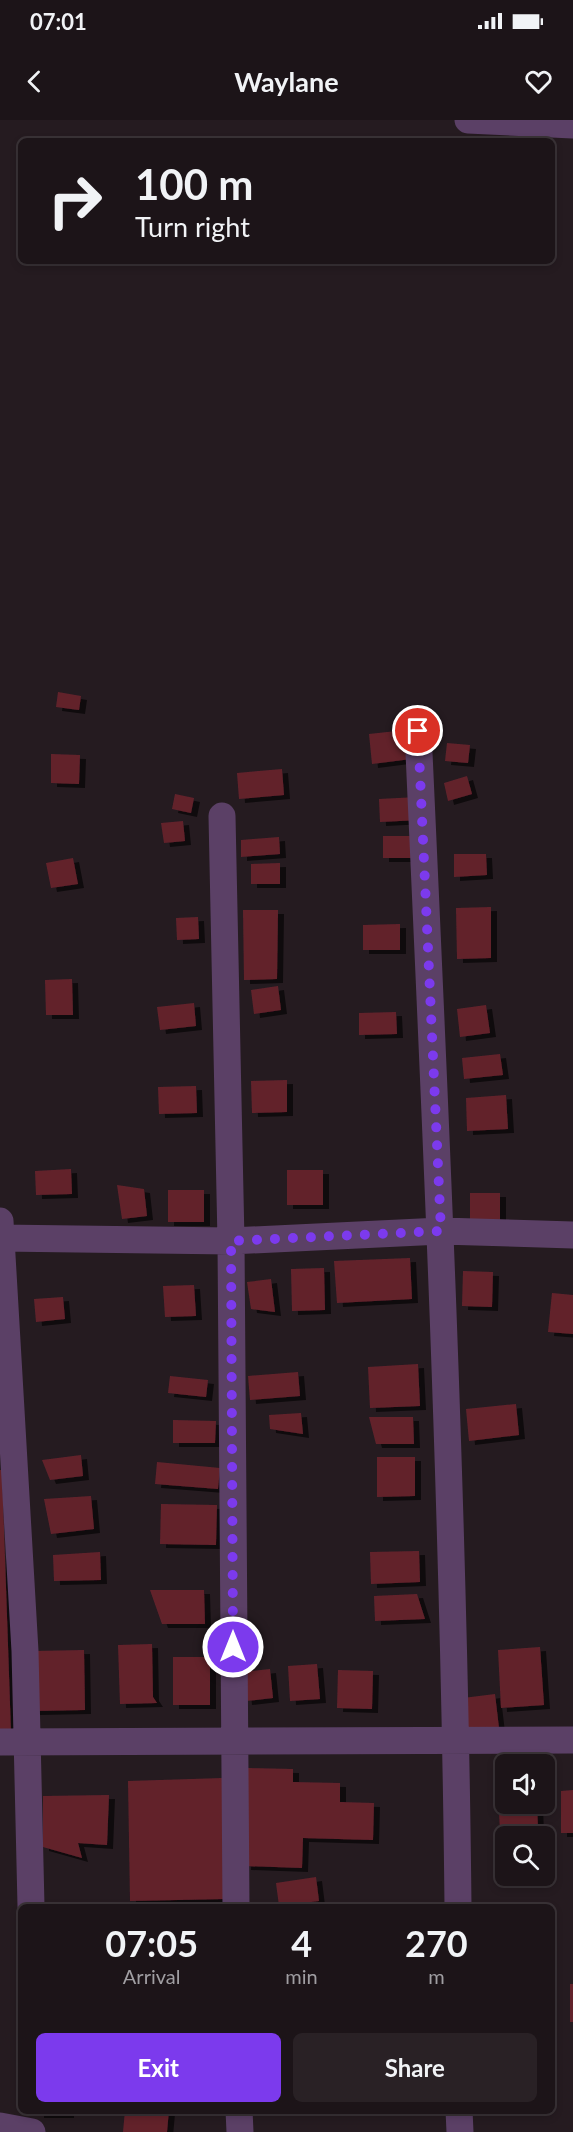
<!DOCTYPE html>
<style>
:root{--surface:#1c1418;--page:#292125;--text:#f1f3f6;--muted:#a09ea2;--line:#3a3337;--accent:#7c3aed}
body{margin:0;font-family:Lato,sans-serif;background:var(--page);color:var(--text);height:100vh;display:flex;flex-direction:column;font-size:22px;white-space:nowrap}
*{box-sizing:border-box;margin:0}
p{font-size:20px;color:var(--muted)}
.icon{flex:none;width:33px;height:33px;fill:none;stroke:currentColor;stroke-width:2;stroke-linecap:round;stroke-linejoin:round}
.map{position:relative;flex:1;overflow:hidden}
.panel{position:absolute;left:18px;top:1784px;width:537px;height:210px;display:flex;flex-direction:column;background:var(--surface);border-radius:9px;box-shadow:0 3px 9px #0003,0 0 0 2px var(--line)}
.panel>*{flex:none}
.banner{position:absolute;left:18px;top:18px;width:537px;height:126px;border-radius:9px;box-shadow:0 3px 9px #0003,0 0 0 2px var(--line);background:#1c1418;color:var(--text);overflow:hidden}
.controls{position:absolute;left:495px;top:1634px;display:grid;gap:12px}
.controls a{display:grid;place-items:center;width:60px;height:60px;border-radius:9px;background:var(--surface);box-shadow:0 3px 9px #0003,0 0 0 2px var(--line);font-size:30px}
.pin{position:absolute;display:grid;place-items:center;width:51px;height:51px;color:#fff;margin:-26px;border:3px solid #fff;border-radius:50%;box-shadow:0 2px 6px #0007}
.me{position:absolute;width:66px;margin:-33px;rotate:0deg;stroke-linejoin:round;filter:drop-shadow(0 0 4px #0008)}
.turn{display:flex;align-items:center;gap:21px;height:126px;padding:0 18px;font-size:27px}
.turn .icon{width:78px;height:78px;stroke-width:2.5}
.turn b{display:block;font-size:42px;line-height:51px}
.eta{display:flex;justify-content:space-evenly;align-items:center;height:102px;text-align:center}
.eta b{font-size:36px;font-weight:700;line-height:42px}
.cta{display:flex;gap:12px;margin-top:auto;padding:12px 18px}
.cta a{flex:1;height:69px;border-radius:9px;background:var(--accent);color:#fff;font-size:24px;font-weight:700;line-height:69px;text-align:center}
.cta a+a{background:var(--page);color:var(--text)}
.status{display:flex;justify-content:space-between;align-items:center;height:42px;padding:0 30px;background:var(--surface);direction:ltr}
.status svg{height:16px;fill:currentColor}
header{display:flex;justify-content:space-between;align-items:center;height:78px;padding:0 18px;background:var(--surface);font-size:27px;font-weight:700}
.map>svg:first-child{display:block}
.building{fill:#62222c;filter:url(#shadow)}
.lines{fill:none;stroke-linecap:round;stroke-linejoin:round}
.minor{stroke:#5b4066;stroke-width:27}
.route{stroke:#7c3aed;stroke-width:10;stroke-dasharray:0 18}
</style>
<div class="status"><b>07:01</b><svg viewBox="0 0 49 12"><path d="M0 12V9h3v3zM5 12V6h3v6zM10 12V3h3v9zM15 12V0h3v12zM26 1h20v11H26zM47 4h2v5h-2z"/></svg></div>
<header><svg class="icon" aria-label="back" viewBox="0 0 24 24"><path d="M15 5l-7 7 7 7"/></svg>Waylane<svg class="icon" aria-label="heart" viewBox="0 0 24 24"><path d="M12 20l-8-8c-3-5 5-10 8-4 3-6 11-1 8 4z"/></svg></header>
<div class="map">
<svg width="573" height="2012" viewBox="0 0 573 2012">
<defs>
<filter id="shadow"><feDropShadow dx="6" dy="4" stdDeviation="0" flood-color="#0009"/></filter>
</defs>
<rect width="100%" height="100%" fill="#251b20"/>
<path class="building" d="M134 16 166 18 165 21H133Z
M58 572 81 576 79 590 56 587Z
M415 609 419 638 372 644 369 614Z
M447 623 470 625 468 643 445 641Z
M51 634 80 635 79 664 51 663Z
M282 649 284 675 239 679 237 653Z
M467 656 472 674 448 681 444 663Z
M175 674 194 678 191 693 172 689Z
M418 677 420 700 380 702 379 679Z
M183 701 185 721 164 723 161 703Z
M383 716H418V738H383Z
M279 717 280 734 241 737V720Z
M454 734H486L487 755 454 757Z
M73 738 78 764 51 768 46 743Z
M280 743V764H251V744Z
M491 787V838L457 839 456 788Z
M243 790H278L277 859 244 860Z
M198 797 199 819 177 820 176 798Z
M400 804V830H363V805Z
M72 859 73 895H46L45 860Z
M278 866 281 890 254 894 251 870Z
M194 883 196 906 160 910 157 887Z
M486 885 490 913 460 917 457 889Z
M396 892 397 914 359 915V893Z
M500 934 503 955 464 959 462 938Z
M287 960V992L252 993 251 961Z
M196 966 197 993 159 994 158 967Z
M506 975 508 1009 467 1011 466 978Z
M71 1049 72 1074 36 1075 35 1051Z
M287 1050H323V1085H287Z
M117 1065 144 1069 147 1096 122 1099Z
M168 1070H204V1102H168Z
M470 1073H500V1104H470Z
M410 1138 412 1179 337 1183 334 1141Z
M324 1148 325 1190 292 1191 291 1149Z
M463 1151 493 1152 492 1187 462 1186Z
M271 1159 275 1192 251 1189 247 1162Z
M194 1165 196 1196 165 1197 163 1166Z
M552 1173 573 1175V1214L548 1212Z
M63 1177 65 1199 36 1202 34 1179Z
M418 1244 420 1286 370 1288 368 1247Z
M298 1252 300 1276 250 1280 248 1256Z
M170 1256 208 1260 206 1277 168 1273Z
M516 1284 519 1315 469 1321 466 1289Z
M301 1293 303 1314 270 1309 269 1295Z
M369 1297H413L414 1324H376Z
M173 1300 216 1301 215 1323H173Z
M81 1335 83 1356 50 1360 42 1340Z
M377 1337H415V1376L377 1377Z
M157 1342 220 1348 218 1369 155 1364Z
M0 1350H2L11 1613H0Z
M91 1376 94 1409 51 1414 44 1379Z
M161 1384 217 1385 216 1425 160 1424Z
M419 1431 420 1462 371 1464 370 1432Z
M100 1432 101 1460 54 1461 53 1435Z
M150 1470H204L205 1504H162Z
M417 1474 425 1499 375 1501 374 1476Z
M152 1524 153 1577 157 1583 120 1584 118 1525Z
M540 1527 544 1585 501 1588 498 1530Z
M84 1530 85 1590 34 1591V1531Z
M173 1537H210V1585H173Z
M317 1544 320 1579 290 1581 288 1546Z
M270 1549 273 1578 246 1581 243 1552Z
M338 1550 373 1551 372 1589 337 1588Z
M495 1574 499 1608 468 1613 463 1578Z
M248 1648 293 1649V1662L340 1663V1682L374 1683 373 1720 303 1718 302 1748 245 1746Z
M223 1658 225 1779 130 1781 128 1661Z
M573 1670V1713H561V1671Z
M506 1674V1683H537L538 1709 500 1711 498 1675Z
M109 1675 107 1725 78 1723 82 1738 43 1727V1676Z
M316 1757 319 1781 279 1786 276 1763Z
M570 1864H573V1902H570Z
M38 1990H68V1994H38Z
M125 1990H169L167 2012H123Z"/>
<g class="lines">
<path class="minor" d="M468 0 573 5
M418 611C436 1003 454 1395 458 1786
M222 696 231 1121 236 1786
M0 1101 25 1531 31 1786
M0 1118 231 1121 441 1111 573 1115
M0 1622 573 1620
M239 1990 240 2012
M459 1990 460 2012
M0 2006 32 2012"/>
</g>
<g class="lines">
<path class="route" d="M233 1527 231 1121 441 1111 418 611"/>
</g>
</svg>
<div class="controls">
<a><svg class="icon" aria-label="sound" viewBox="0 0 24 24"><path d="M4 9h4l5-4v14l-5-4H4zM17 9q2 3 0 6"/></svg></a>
<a><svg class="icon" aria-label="search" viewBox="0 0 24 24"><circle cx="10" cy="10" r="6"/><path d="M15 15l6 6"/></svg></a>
</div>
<div class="pin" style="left:418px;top:611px;background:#d93025"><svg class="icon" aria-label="arrive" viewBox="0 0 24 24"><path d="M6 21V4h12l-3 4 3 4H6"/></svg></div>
<svg class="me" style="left:233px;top:1527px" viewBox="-20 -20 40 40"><circle r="17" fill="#7c3aed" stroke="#fff" stroke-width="3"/><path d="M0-11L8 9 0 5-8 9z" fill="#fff"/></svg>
<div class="banner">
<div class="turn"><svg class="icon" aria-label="right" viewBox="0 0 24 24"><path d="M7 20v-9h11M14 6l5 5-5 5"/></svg><div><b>100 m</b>Turn right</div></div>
</div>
<section class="panel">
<div class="eta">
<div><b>07:05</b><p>Arrival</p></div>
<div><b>4</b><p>min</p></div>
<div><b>270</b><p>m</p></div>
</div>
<div class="cta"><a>Exit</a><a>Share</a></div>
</section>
</div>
